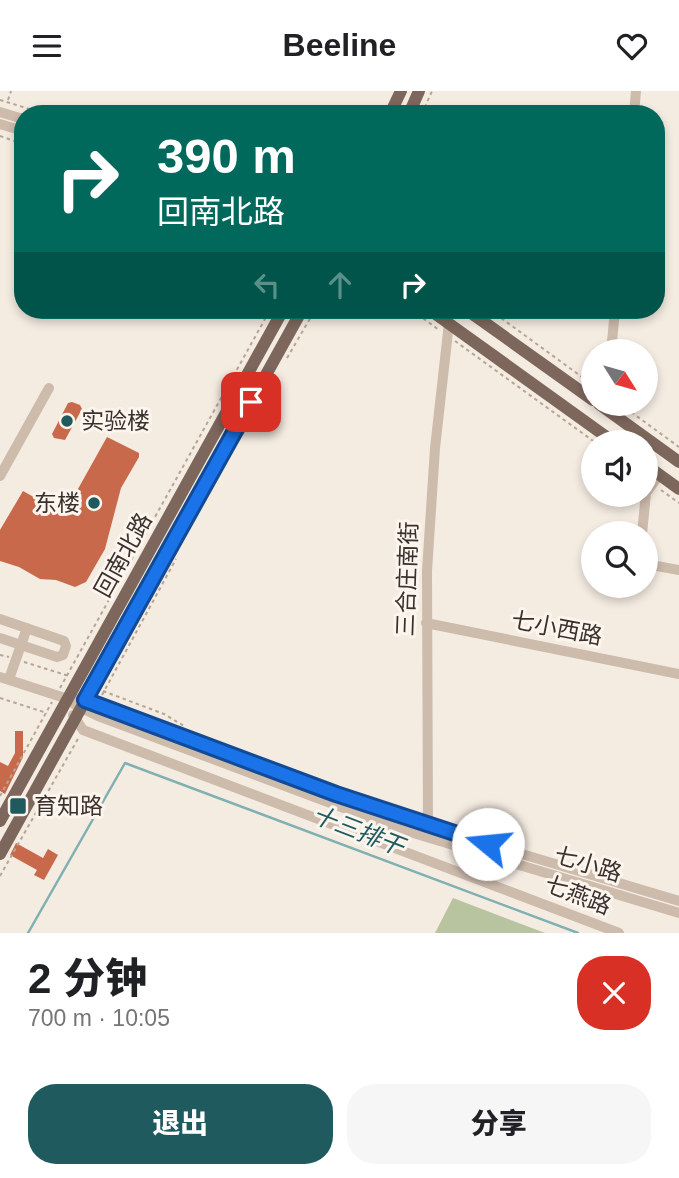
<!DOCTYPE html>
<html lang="zh">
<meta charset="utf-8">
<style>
:root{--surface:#fff;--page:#f6f6f6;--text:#202124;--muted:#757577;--accent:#1f5a5e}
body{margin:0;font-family:Arial,"Noto Sans SC",sans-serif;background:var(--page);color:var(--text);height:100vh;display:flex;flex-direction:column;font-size:26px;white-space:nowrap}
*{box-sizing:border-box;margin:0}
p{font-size:23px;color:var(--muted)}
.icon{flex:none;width:38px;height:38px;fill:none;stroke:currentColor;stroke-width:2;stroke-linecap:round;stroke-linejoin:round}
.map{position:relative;height:842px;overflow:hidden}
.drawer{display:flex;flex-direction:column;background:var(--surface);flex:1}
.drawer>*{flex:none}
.top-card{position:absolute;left:14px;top:14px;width:651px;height:214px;border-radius:28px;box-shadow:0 4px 10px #0003;background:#00695c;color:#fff;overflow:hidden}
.needle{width:46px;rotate:127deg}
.controls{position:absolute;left:581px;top:248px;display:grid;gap:14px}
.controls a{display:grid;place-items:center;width:77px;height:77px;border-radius:50%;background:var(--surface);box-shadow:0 4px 10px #0003;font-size:35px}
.pin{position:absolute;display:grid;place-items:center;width:60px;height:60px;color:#fff;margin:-30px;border-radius:14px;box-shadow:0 4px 10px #0006}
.me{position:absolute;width:77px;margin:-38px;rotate:287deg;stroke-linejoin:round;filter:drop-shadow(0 0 5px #0008)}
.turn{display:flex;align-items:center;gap:24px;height:147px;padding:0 28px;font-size:32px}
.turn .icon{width:91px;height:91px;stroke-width:2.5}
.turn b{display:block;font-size:49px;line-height:60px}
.lanes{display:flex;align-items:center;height:66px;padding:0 28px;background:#0003;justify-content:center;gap:35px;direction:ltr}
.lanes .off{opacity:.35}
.round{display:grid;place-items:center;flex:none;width:74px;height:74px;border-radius:28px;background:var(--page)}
.head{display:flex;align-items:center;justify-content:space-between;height:119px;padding:0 28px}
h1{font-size:42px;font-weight:800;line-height:52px}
.primary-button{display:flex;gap:14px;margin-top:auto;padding:14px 28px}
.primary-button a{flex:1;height:80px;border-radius:28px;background:var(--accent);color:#fff;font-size:28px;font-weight:800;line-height:80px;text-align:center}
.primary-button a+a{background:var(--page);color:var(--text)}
header{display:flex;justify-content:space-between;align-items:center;height:91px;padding:0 28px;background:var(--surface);font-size:32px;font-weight:800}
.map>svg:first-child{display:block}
.green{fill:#b8c4a0}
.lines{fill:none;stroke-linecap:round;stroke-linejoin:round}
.stream{stroke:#7fb0b2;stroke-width:2.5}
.building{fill:#c8694b}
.path{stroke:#b9a596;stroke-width:2;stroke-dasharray:3.5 3.5;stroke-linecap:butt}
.minor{stroke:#cdbbac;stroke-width:10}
.major{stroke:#7d675c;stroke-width:12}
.route-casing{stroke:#114b97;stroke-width:18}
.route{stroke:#1a73e8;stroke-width:12}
.poi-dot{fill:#1f5a5e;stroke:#fbf5ee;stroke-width:2.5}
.labels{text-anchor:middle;stroke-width:6;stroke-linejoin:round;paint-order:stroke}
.poi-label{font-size:23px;fill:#3b302b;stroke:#fbf5ee;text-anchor:start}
.street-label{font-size:23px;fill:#3b302b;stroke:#fbf5ee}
.water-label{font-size:24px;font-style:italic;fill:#1f5a5e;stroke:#fbf5ee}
</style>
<header><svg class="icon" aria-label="menu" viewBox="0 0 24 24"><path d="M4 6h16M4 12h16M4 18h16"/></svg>Beeline<svg class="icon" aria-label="heart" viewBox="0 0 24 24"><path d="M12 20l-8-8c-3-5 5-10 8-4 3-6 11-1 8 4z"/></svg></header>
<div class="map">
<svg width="679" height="842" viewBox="0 0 679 842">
<rect width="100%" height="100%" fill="#f4ebe1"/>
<path class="green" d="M453 807 545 842H435Z"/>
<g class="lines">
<path class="stream" d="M28 842 125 672 578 842"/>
</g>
<path class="building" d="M72 311 80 314 82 318 65 349 54 347 52 343 68 312Z
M107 346 139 362V366L121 397 105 458 86 491 75 496 56 489 40 488 19 476 0 470V439L23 400 64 423Z
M15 640H23V666L5 703 0 700V671L8 675 15 662Z
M16 752 43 767 48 758 58 764 44 789 34 784 37 779 10 764Z"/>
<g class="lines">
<path class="path" d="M0 9 46 23
M8 9 11 0
M422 23 432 0
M0 45 23 53
M412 219 439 239
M490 219 593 294
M455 250 596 352
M287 267 315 219
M620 313 679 356
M661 399 679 412
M0 564 9 566
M24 571 69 585
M60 597 270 219
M103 600 164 623 184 635
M102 604 176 468
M0 607 47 622
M0 705 52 611
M0 785 79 646"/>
<path class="minor" d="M0 21 23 28
M634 23 636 0
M0 33 23 40
M611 261 615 219
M0 385 49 297
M642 443 646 402 659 384
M646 473 679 479
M0 528 64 550 66 555 63 564 57 566 0 547
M426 532 679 583
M0 586 68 608 85 609 408 729 679 810
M9 588 27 537
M75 614 98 625 400 738 679 822
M73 624 83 639 619 842
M428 740 427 480 435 357 449 232"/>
<path class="major" d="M390 23 401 0
M409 23 419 0
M430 219 615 352
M467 219 593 309
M599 313 679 371
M646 374 679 398
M0 730 283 219
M0 763 302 219"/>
</g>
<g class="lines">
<g class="route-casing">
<path id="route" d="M251 311 85 609 336 703 488 753"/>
</g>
<use href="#route" class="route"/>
</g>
<g class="poi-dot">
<circle cx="67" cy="330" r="7"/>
<circle cx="94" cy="412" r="7"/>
<rect x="9" y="706" width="18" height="18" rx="3.5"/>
</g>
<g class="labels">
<g class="poi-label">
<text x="81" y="338">实验楼</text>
<text x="80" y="420" text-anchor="end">东楼</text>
<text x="34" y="723">育知路</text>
</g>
<g class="street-label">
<text transform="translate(123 464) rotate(-61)" y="8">回南北路</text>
<text transform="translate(407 488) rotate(-88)" y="8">三合庄南街</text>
<text transform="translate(557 537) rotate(11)" y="8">七小西路</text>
<text transform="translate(588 773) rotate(17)" y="8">七小路</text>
<text transform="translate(578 804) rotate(21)" y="8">七燕路</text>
</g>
<g class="water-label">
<text transform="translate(358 740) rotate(21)" y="8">十三排干</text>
</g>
</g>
</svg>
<div class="controls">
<a><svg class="needle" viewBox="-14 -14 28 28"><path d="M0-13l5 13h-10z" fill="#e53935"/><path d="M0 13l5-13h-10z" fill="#757577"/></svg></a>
<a><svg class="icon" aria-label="sound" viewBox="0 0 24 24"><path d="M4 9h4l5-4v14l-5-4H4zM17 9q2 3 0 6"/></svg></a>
<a><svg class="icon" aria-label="search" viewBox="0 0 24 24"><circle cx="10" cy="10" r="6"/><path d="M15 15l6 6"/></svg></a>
</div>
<div class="pin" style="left:251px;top:311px;background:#d93025"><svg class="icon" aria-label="arrive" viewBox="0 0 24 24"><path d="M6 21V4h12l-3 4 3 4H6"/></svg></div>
<svg class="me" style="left:488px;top:753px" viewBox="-20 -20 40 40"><circle r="19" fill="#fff"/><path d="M0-13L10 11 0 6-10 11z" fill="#1a73e8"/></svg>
<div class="top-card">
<div class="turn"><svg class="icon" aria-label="right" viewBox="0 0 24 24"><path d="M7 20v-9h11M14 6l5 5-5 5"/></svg><div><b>390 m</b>回南北路</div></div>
<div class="lanes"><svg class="icon off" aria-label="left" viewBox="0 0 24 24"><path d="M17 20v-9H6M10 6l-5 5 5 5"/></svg><svg class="icon off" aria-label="ahead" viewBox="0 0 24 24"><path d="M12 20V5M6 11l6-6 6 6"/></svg><svg class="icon" aria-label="right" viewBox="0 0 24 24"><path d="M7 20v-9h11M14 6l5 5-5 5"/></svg></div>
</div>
</div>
<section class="drawer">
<div class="head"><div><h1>2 分钟</h1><p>700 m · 10:05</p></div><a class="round" style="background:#d93025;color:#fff"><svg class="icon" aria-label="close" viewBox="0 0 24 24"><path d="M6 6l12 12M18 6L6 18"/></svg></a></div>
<div class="primary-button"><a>退出</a><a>分享</a></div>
</section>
